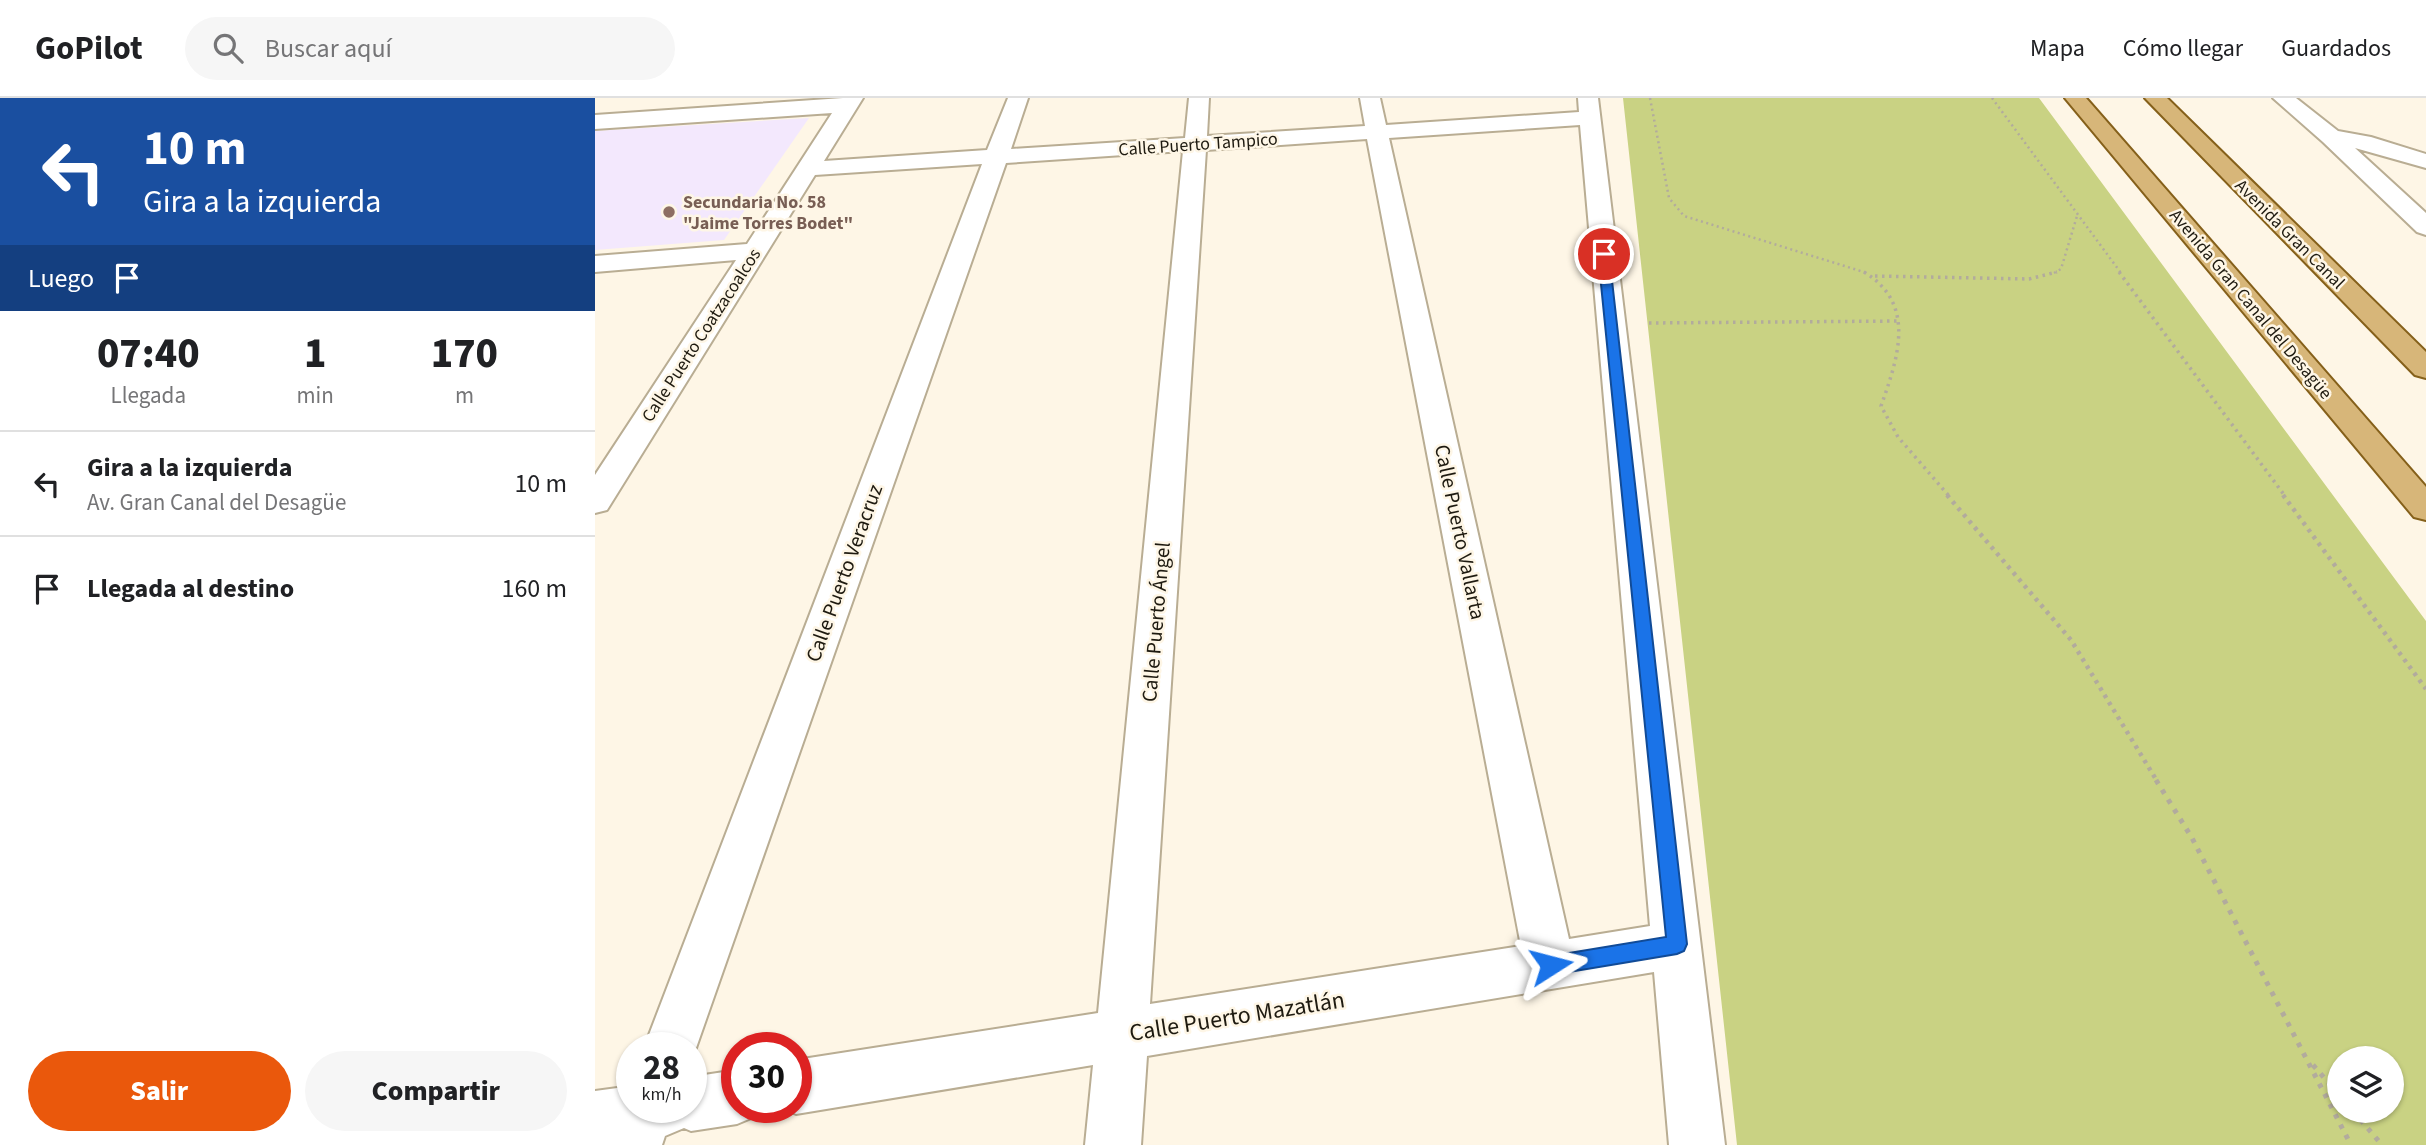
<!DOCTYPE html>
<html lang="es">
<meta charset="utf-8">
<style>
:root{--surface:#fff;--page:#f6f6f6;--text:#202124;--muted:#757577;--line:#e0e0e0;--accent:#ea580c}
body{margin:0;font-family:"Source Sans 3",sans-serif;background:var(--page);color:var(--text);height:100vh;display:flex;flex-direction:column;font-size:26px;white-space:nowrap}
*{box-sizing:border-box;margin:0}
p{font-size:23px;color:var(--muted)}
.icon{flex:none;width:38px;height:38px;fill:none;stroke:currentColor;stroke-width:2;stroke-linecap:round;stroke-linejoin:round}
.map{position:relative;flex:1;overflow:hidden}
.sheet{display:flex;flex-direction:column;background:var(--surface);width:595px}
.sheet>*{flex:none}
.hud{background:#1a4fa0;color:#fff;overflow:hidden}
.tools{position:absolute;left:1732px;top:948px;display:grid;gap:14px}
.tools a{display:grid;place-items:center;width:77px;height:77px;border-radius:50%;background:var(--surface);box-shadow:0 2px 5px #0004;font-size:35px}
.speed{position:absolute;left:21px;top:934px;display:flex;gap:14px;font-size:35px;font-weight:700;text-align:center}
.speed>*{display:grid;place-content:center;width:91px;height:91px;border-radius:50%;background:var(--surface);box-shadow:0 2px 5px #0004;line-height:1}
.speed small{font-size:18px;font-weight:400}
.speed .limit{border:10px solid #d22;background:#fff;color:#111}
.pin{position:absolute;display:grid;place-items:center;width:60px;height:60px;color:#fff;margin:-30px;border:4px solid #fff;border-radius:50%;box-shadow:0 2px 7px #0007}
.me{position:absolute;width:77px;margin:-38px;rotate:81deg;stroke-linejoin:round;filter:drop-shadow(0 0 5px #0008)}
.turn{display:flex;align-items:center;gap:24px;height:147px;padding:0 28px;font-size:32px}
.turn .icon{width:91px;height:91px;stroke-width:2.5}
.turn b{display:block;font-size:49px;line-height:60px}
.then{display:flex;align-items:center;height:66px;padding:0 28px;background:#0003;gap:14px;font-size:26px}
.eta{display:flex;justify-content:space-evenly;align-items:center;height:119px;text-align:center}
.eta b{font-size:42px;font-weight:800;line-height:49px}
.button{display:flex;gap:14px;margin-top:auto;padding:14px 28px}
.button a{flex:1;height:80px;border-radius:42px;background:var(--accent);color:#fff;font-size:28px;font-weight:800;line-height:80px;text-align:center}
.button a+a{background:var(--page);color:var(--text)}
ul{padding:0;list-style:none}
li{display:flex;align-items:center;gap:21px;height:105px;padding:0 28px;border-top:2px solid var(--line)}
li div{flex:1}
li b{display:block;font-size:26px}
li em{font-style:normal}
header{display:flex;align-items:center;gap:42px;box-sizing:border-box;height:98px;padding:0 35px;background:var(--surface);border-bottom:2px solid var(--line)}
header strong{font-size:33px}
nav{display:flex;gap:38px;margin-inline-start:auto;font-size:24px}
.search{width:490px;height:63px;background:var(--page);display:flex;align-items:center;gap:18px;box-sizing:border-box;padding:0 24px;border-radius:38px;color:var(--muted);font-size:26px}
main{display:flex;flex:1;min-height:0}
.map>svg:first-child{display:block}
.education{fill:#f3e8fd}
.green{fill:#c9d283;fill-rule:evenodd}
.lines{fill:none;stroke-linecap:round;stroke-linejoin:round}
.minor-casing{stroke:#b9ad93;stroke-width:4}
.major-casing{stroke:#85601a;stroke-width:4}
.path-far3{stroke:#b2ab9d;stroke-width:2.5;stroke-dasharray:2 3.5;stroke-linecap:butt}
.path-far2{stroke:#b2ab9d;stroke-width:3.5;stroke-dasharray:2.5 4.5;stroke-linecap:butt}
.path-far1{stroke:#b2ab9d;stroke-width:4.5;stroke-dasharray:3.5 5;stroke-linecap:butt}
.path{stroke:#b2ab9d;stroke-width:5;stroke-dasharray:4.5 7;stroke-linecap:butt}
.minor{fill:#fff;fill-rule:evenodd}
.major{fill:#d7b679;fill-rule:evenodd}
.route{fill:#1a73e8;stroke:#114b97;stroke-width:2}
.education-dot{fill:#8d6e63;stroke:#fef6e6;stroke-width:2.5}
.labels{text-anchor:middle;stroke-width:5;stroke-linejoin:round;paint-order:stroke}
.far-street-label{font-size:18px;fill:#1e1a10;stroke:#fef6e6}
.far-education-label{font-size:18px;font-weight:bold;fill:#785e54;stroke:#fef6e6;text-anchor:start}
.street-label{font-size:21px;fill:#1e1a10;stroke:#fef6e6}
.near-street-label{font-size:24px;fill:#1e1a10;stroke:#fef6e6}
</style>
<header>
<strong>GoPilot</strong>
<div class="search"><svg class="icon" aria-label="search" viewBox="0 0 24 24"><circle cx="10" cy="10" r="6"/><path d="M15 15l6 6"/></svg>Buscar aquí</div>
<nav><a>Mapa</a><a>Cómo llegar</a><a>Guardados</a></nav>
</header>
<main>
<section class="sheet">
<div class="hud">
<div class="turn"><svg class="icon" aria-label="left" viewBox="0 0 24 24"><path d="M17 20v-9H6M10 6l-5 5 5 5"/></svg><div><b>10 m</b>Gira a la izquierda</div></div>
<div class="then">Luego<svg class="icon" aria-label="arrive" viewBox="0 0 24 24"><path d="M6 21V4h12l-3 4 3 4H6"/></svg></div>
</div>
<div class="eta">
<div><b>07:40</b><p>Llegada</p></div>
<div><b>1</b><p>min</p></div>
<div><b>170</b><p>m</p></div>
</div>
<ul>
<li><svg class="icon" aria-label="left" viewBox="0 0 24 24"><path d="M17 20v-9H6M10 6l-5 5 5 5"/></svg><div><b>Gira a la izquierda</b><p>Av. Gran Canal del Desagüe</p></div><em>10 m</em></li>
<li><svg class="icon" aria-label="arrive" viewBox="0 0 24 24"><path d="M6 21V4h12l-3 4 3 4H6"/></svg><div><b>Llegada al destino</b></div><em>160 m</em></li>
</ul>
<div class="button"><a>Salir</a><a>Compartir</a></div>
</section>
<div class="map">
<svg width="1831" height="1047" viewBox="0 0 1831 1047">
<rect width="100%" height="100%" fill="#fef6e6"/>
<path class="education" d="M214 20 129 142 0 152V33Z"/>
<path class="green" d="M1028 0H1444L1831 523V1047H1142ZM1745 961H1797V1013H1745Z"/>
<g class="lines">
<g class="minor-casing">
<path id="minor" d="M248 0H268L229 63 392 52 413 0H433L416 51 590 40 594 0H614L612 38 770 28 765 0H785L791 27 984 14 983 0H1003L1130 1047H1074L1059 874 552 958 546 1047H490L498 967 201 1016 186 1010H201V962L503 915 588 53 411 65 101 950 96 962V950H49L387 66 220 77 12 412 0 415V377L141 162 0 174V158L152 146 237 15 0 31V17ZM985 27 1055 828 974 841 794 40ZM772 41 926 848 555 906 611 52Z
M1678 0H1701L1743 33 1776 39 1831 56V70L1760 50 1831 115V137L1822 134 1728 44Z
M142 972V1010H165L161 1018 142 1026 96 1033 89 1030 70 1038 67 1047H0V993L37 988V1010H96V979Z"/>
</g>
<g class="major-casing">
<path id="major" d="M1470 0H1491L1831 389V422L1819 419Z
M1550 0H1572L1831 254V280L1820 277Z"/>
</g>
<path class="path-far3" d="M1055 0 1074 100 1089 118 1272 175
M1397 0 1526 175
M1459 175 1466 171 1482 118"/>
<path class="path-far2" d="M1269 174C1322 206 1303 260 1286 308L1303 339 1354 398
M1524 174 1690 398
M1280 178 1434 181 1462 174
M1054 225 1305 223"/>
<path class="path-far1" d="M1352 397 1476 542 1562 683
M1688 397 1831 591"/>
<path class="path" d="M1561 682 1597 740 1756 1047
M1718 967 1745 998
M1758 1013 1787 1047"/>
<use href="#minor" class="minor"/>
<use href="#major" class="major"/>
</g>
<path class="route" d="M1009 153 1014 156 1092 846 1089 853 1082 856 956 877 948 874 945 867 948 861 956 858 1071 839 1003 156Z"/>
<circle class="education-dot" cx="74" cy="114" r="7"/>
<g class="labels">
<g class="far-street-label">
<text transform="translate(603 46) rotate(-4)" y="6">Calle Puerto Tampico</text>
<text transform="translate(1695 136) rotate(45)" y="6">Avenida Gran Canal</text>
<text transform="translate(1656 206) rotate(50)" y="6">Avenida Gran Canal del Desagüe</text>
<text transform="translate(106 237) rotate(-57)" y="6">Calle Puerto Coatzacoalcos</text>
</g>
<g class="far-education-label">
<text x="88" y="110">Secundaria No. 58<tspan x="88" dy="21">"Jaime Torres Bodet"</tspan></text>
</g>
<g class="street-label">
<text transform="translate(865 434) rotate(78)" y="7">Calle Puerto Vallarta</text>
<text transform="translate(249 475) rotate(-70)" y="7">Calle Puerto Veracruz</text>
<text transform="translate(561 524) rotate(-85)" y="7">Calle Puerto Ángel</text>
</g>
<g class="near-street-label">
<text transform="translate(642 918) rotate(-9)" y="8">Calle Puerto Mazatlán</text>
</g>
</g>
</svg>
<div class="tools">
<a><svg class="icon" aria-label="layers" viewBox="0 0 24 24"><path d="M12 4l9 5-9 5-9-5zM3 14l9 5 9-5"/></svg></a>
</div>
<div class="speed"><div>28<small>km/h</small></div><div class="limit">30</div></div>
<div class="pin" style="left:1009px;top:156px;background:#d93025"><svg class="icon" aria-label="arrive" viewBox="0 0 24 24"><path d="M6 21V4h12l-3 4 3 4H6"/></svg></div>
<svg class="me" style="left:956px;top:867px" viewBox="-20 -20 40 40"><path d="M0-17L14 15 0 8-14 15z" fill="#1a73e8" stroke="#fff" stroke-width="4"/></svg>
</div>
</main>
